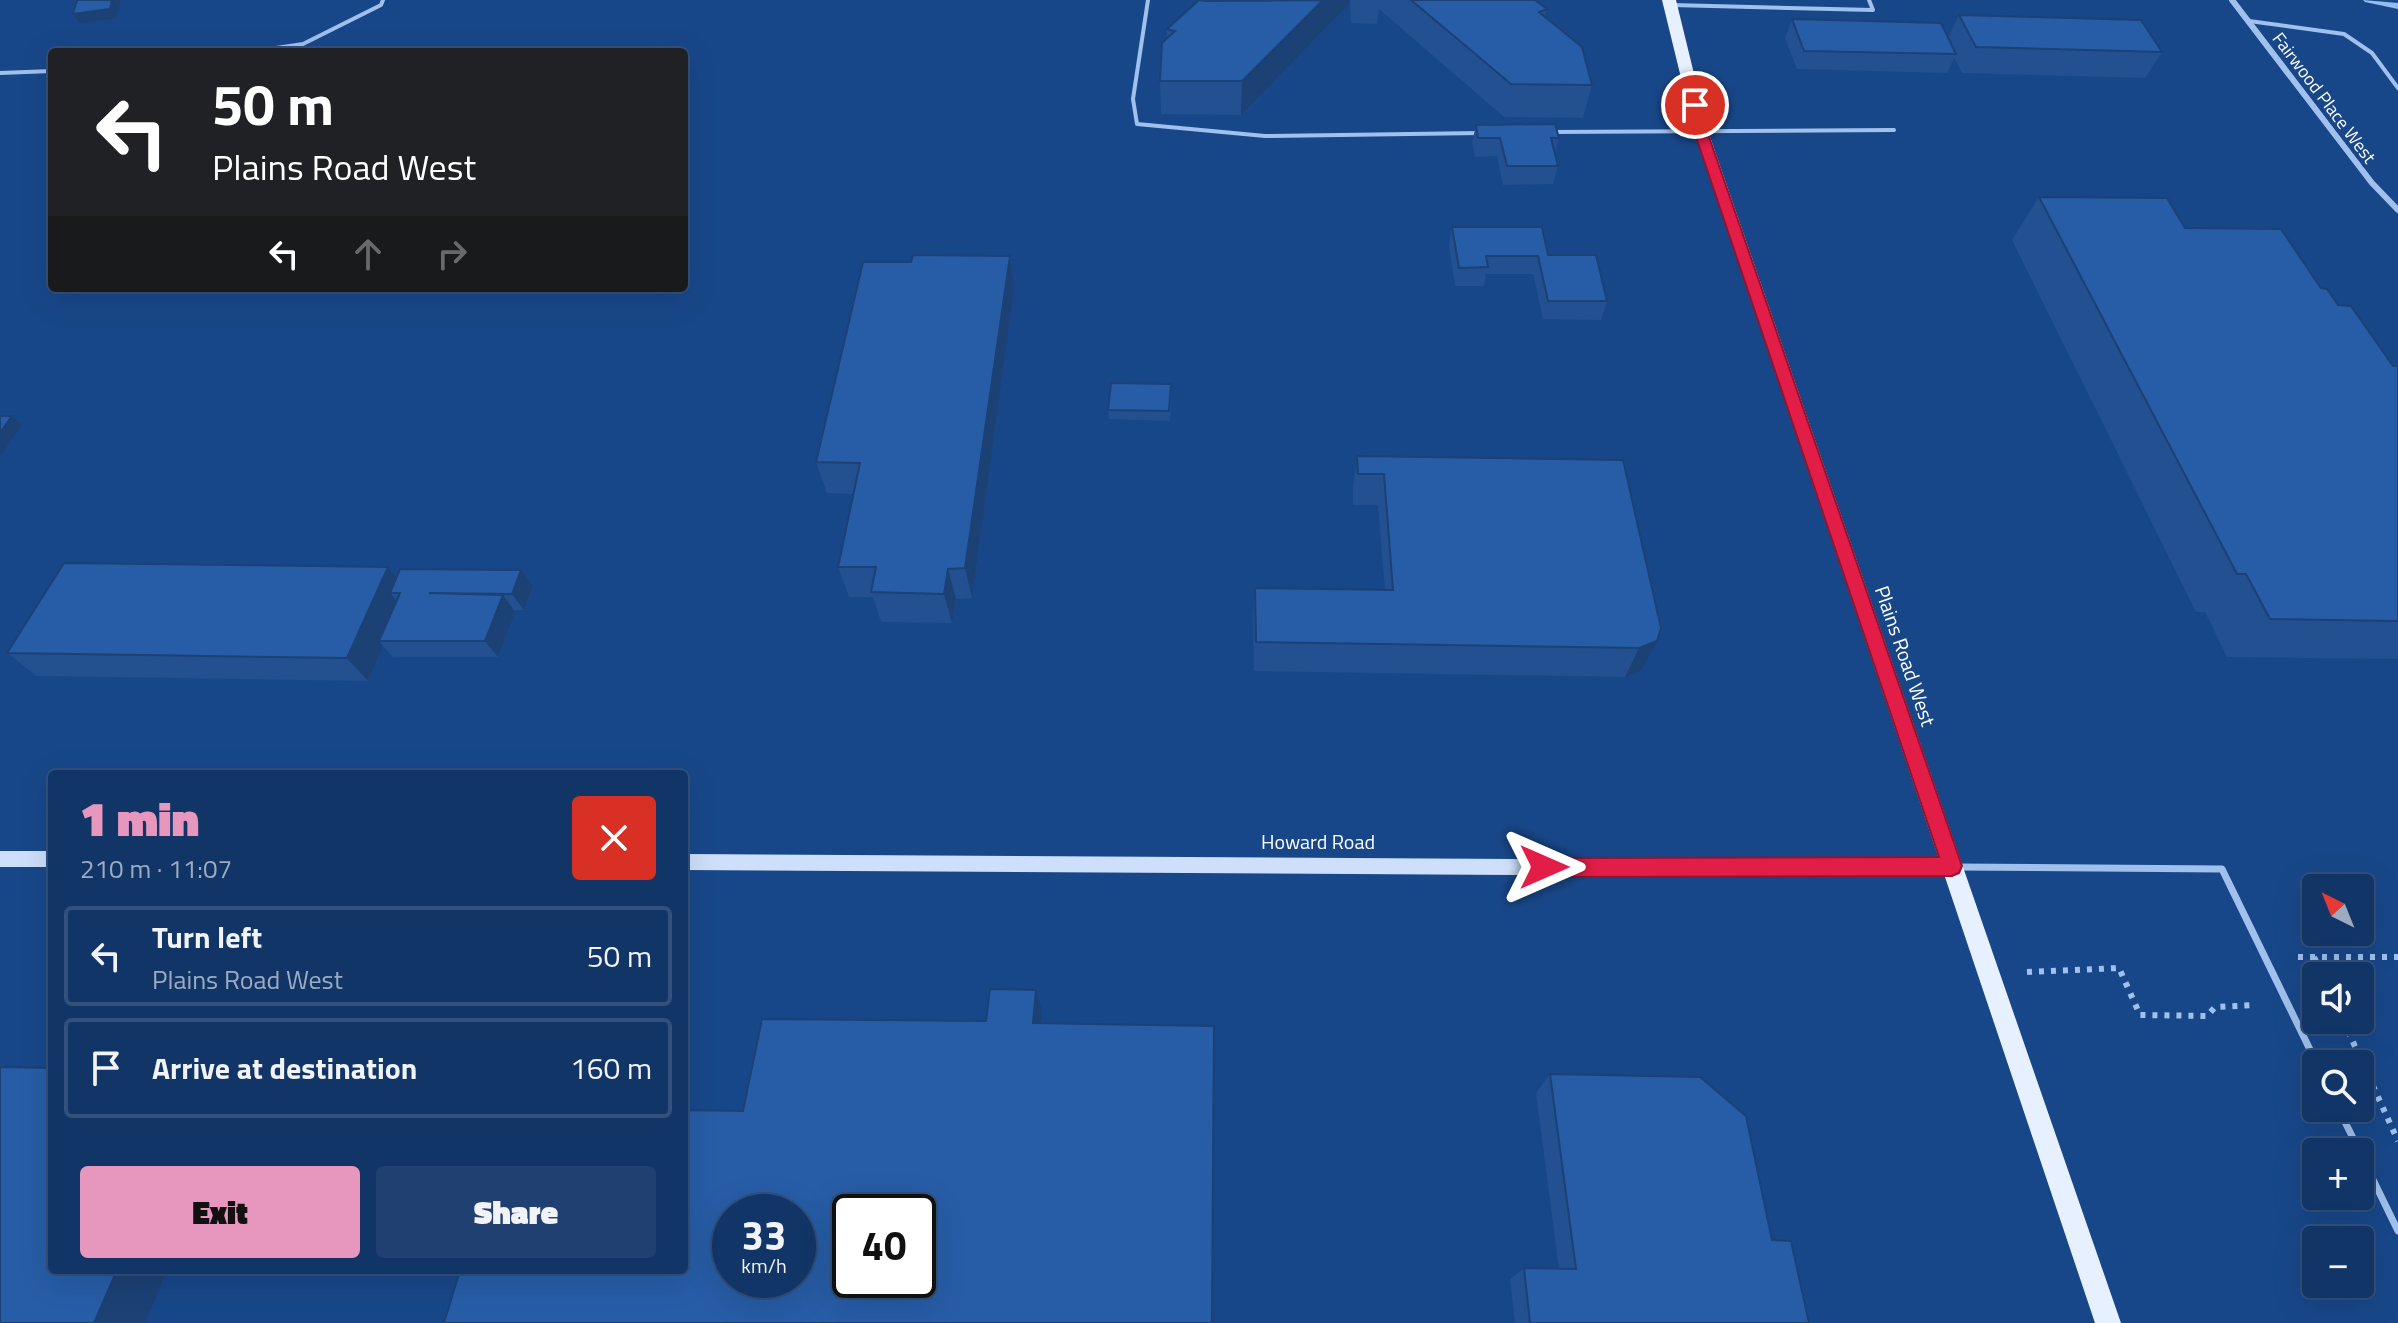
<!DOCTYPE html>
<meta charset="utf-8">
<style>
:root{--surface:#123567;--page:#1f4070;--text:#f1f3f6;--muted:#9cabc0;--line:#31507b;--accent:#e797bd}
body{margin:0;font-family:"Titillium Web",sans-serif;background:var(--page);color:var(--text);height:100vh;display:flex;flex-direction:column;font-size:30px;white-space:nowrap}
*{box-sizing:border-box;margin:0}
p{font-size:26px;color:var(--muted)}
.icon{flex:none;width:44px;height:44px;fill:none;stroke:currentColor;stroke-width:2;stroke-linecap:round;stroke-linejoin:round}
.map{position:relative;flex:1;overflow:hidden}
.drawer{position:absolute;left:48px;top:770px;width:640px;height:504px;display:flex;flex-direction:column;background:var(--surface);border-radius:8px;box-shadow:0 8px 32px #0002,0 0 0 2px var(--line)}
.drawer>*{flex:none}
.hud{position:absolute;left:48px;top:48px;width:640px;height:244px;border-radius:8px;box-shadow:0 8px 32px #0002,0 0 0 2px var(--line);background:#202124;color:#fff;overflow:hidden}
.needle{width:52px;rotate:317deg}
.controls{position:absolute;left:2302px;top:874px;display:grid;gap:16px}
.controls a{display:grid;place-items:center;width:72px;height:72px;border-radius:8px;background:var(--surface);box-shadow:0 8px 32px #0002,0 0 0 2px var(--line);font-size:40px}
.speed{position:absolute;left:712px;top:1194px;display:flex;gap:16px;font-size:40px;font-weight:700;text-align:center}
.speed>*{display:grid;place-content:center;width:104px;height:104px;border-radius:50%;background:var(--surface);box-shadow:0 8px 32px #0002,0 0 0 2px var(--line);line-height:1}
.speed small{font-size:20px;font-weight:400}
.speed .limit{border:4px solid #111;border-radius:12px;background:#fff;color:#111}
.pin{position:absolute;display:grid;place-items:center;width:68px;height:68px;color:#fff;margin:-34px;border:4px solid #fff;border-radius:50%;box-shadow:0 2px 8px #0007}
.me{position:absolute;width:88px;margin:-44px;rotate:90deg;stroke-linejoin:round;filter:drop-shadow(0 0 6px #0008)}
.turn{display:flex;align-items:center;gap:28px;height:168px;padding:0 32px;font-size:36px}
.turn .icon{width:104px;height:104px;stroke-width:2.5}
.turn b{display:block;font-size:56px;line-height:68px}
.lanes{display:flex;align-items:center;height:76px;padding:0 32px;background:#0003;justify-content:center;gap:40px;direction:ltr}
.lanes .off{opacity:.35}
.round{display:grid;place-items:center;flex:none;width:84px;height:84px;border-radius:8px;background:var(--page)}
.head{display:flex;align-items:center;justify-content:space-between;height:136px;padding:0 32px}
h1{font-size:48px;font-weight:800;line-height:60px;color:var(--accent)}
.action{display:flex;gap:16px;margin-top:auto;padding:16px 32px}
.action a{flex:1;height:92px;border-radius:8px;background:var(--accent);color:#111;font-size:32px;font-weight:800;line-height:92px;text-align:center}
.action a+a{background:var(--page);color:var(--text)}
ul{padding:0;list-style:none}
li{display:flex;align-items:center;gap:24px;height:100px;margin:0 16px 12px;padding:0 16px;border:4px solid var(--line);border-radius:8px}
li div{flex:1}
li b{display:block;font-size:30px}
li em{font-style:normal}
.map>svg:first-child{display:block}
.lines{fill:none;stroke-linecap:round;stroke-linejoin:round}
.stream{fill:#93bcf0;fill-rule:evenodd}
.path{stroke:#a0c1ed;stroke-width:6;stroke-dasharray:5 7;stroke-linecap:butt}
.lane-far1{stroke:#a0c1ed;stroke-width:4}
.lane{stroke:#a0c1ed;stroke-width:7}
.street{stroke:#a0c1ed;stroke-width:6}
.secondary{fill:#cddffa;fill-rule:evenodd}
.primary{fill:#e7f0ff;fill-rule:evenodd}
.wall{fill:#225090}
.shaded-wall{fill:#1b4175}
.building{fill:#275da7;stroke:#1b4175;stroke-width:2;fill-rule:evenodd}
.route{fill:#e11d48;stroke:#92132f;stroke-width:2}
.labels{text-anchor:middle;stroke-width:8;stroke-linejoin:round;paint-order:stroke}
.far-street-label{font-size:18px;fill:#fff;stroke:#184789}
.street-label{font-size:20px;fill:#fff;stroke:#184789}
</style>
<div class="map">
<svg width="2398" height="1323" viewBox="0 0 2398 1323">
<rect width="100%" height="100%" fill="#184789"/>
<g class="lines">
<path class="stream" d="M2363 0 2398 3V9L2365 2Z"/>
<path class="path" d="M2298 957H2398
M2314 957 2323 976
M2027 972 2119 968 2140 1015 2207 1016 2215 1007 2255 1005
M2343 1020 2398 1141"/>
<path class="lane-far1" d="M1148 0 1133 99 1137 124 1265 136 1480 133
M1672 5 1873 10 1869 0
M2249 21 2344 34 2372 53 2398 88
M250 52 303 44 381 5 383 0
M0 73 52 71
M1551 132 1894 130"/>
<path class="lane" d="M1955 867 2222 869 2317 1064
M2338 1108 2360 1152
M2360 1153 2398 1231"/>
<path class="street" d="M2232 0 2372 183 2398 210"/>
<path class="secondary" d="M0 851H52V867H0Z
M684 854 1513 859 1952 858 1958 860 1961 866 1958 872 1952 874 1513 875 684 870Z"/>
<path class="primary" d="M1662 0H1676L1708 131 2121 1323H2095L1694 131Z"/>
</g>
<path class="wall" d="M1199 0H1535L1547 9 1545 17 1592 85 1583 118 1504 117 1379 9 1377 24 1351 23 1350 3 1241 115 1161 114 1160 81 1167 38V29Z
M1959 15 2162 52 2145 78 1962 73 1954 58 1947 73 1797 69 1785 38 1792 19 1948 38Z
M1476 125 1559 138 1555 153 1558 166 1553 184 1503 185 1497 156 1475 157 1472 143Z
M2039 197 2185 228 2321 288 2338 305 2393 366H2398V659L2227 657 2205 612H2196L2012 240Z
M1452 227 1548 255 1607 301 1601 320 1543 319 1533 274H1486L1484 286H1455L1449 245Z
M1014 289 972 598 956 599 952 623 881 622 873 597H849L838 567 853 494 827 493 816 462Z
M1172 393 1170 421 1109 419 1108 410Z
M1357 456 1657 641 1642 670 1625 677 1254 671 1253 617 1255 588 1385 590 1378 505H1353V488Z
M388 567 396 577 521 570 533 586 524 610H514L515 612 498 657H393L383 646 368 681 37 676 7 653Z
M1550 1074 1772 1240 1809 1323H1515L1510 1279 1524 1268 1559 1269 1536 1093Z"/>
<path class="shaded-wall" d="M112 0H121L116 18 80 23 73 14Z
M1323 0H1350V3L1241 115 1242 81Z
M1010 256 1014 289 972 598 965 568Z
M12 416 22 425 0 456V433Z
M388 567 407 591 400 593H390L401 606 379 641 383 646 368 681 347 658Z
M948 569 956 599 952 623 944 594Z
M521 570 533 586 524 610 512 594Z
M503 595 515 612 498 657 485 641Z
M1657 641 1642 670 1625 677 1639 648Z
M1036 990 1042 1010 1039 1043 1033 1023Z
M117 1270H167L145 1323H94Z"/>
<path class="building" d="M77 0H112L110 9 73 14Z
M1199 0 1207 1 1323 0 1242 81H1160L1162 43 1175 31 1167 29Z
M1411 0H1535L1547 9 1539 12 1582 47 1592 85 1511 84Z
M1959 15 2141 20 2162 52 1976 47Z
M1792 19 1941 23 1956 54 1804 51Z
M1555 124 1559 138H1551L1558 166H1507L1500 138H1478L1476 125Z
M2039 197 2167 198 2185 228 2281 229 2321 288 2327 289 2338 305 2351 306 2393 366H2398V621L2270 619 2246 574H2237Z
M1452 227H1542L1548 255H1596L1607 301H1548L1538 256H1486L1488 267 1459 268Z
M913 255 1010 256 965 568 948 569 944 594 871 592 876 567H838L860 463 816 462 863 262H911Z
M1111 383 1171 384 1169 411 1108 410Z
M0 416H12L0 433Z
M1357 456 1623 460 1661 628 1657 641 1639 648 1256 642 1255 588 1393 590 1384 474H1358Z
M64 563 388 567 347 658 7 653Z
M400 569 521 570 512 594 429 593 503 595 485 641H379L400 593H390Z
M990 989 1036 990 1033 1023 1214 1026 1212 1323H444L460 1270H684V1110L743 1111 762 1019 986 1021ZM730 1212H798V1280H730ZM850 1212H918V1280H850Z
M0 1067 52 1068V1270H117L94 1323H0Z
M1550 1074 1700 1077 1746 1116 1772 1240 1791 1241 1809 1323H1530L1524 1268 1576 1269Z"/>
<path class="route" d="M1695 101 1701 105 1707 131 1962 866 1959 873 1952 876 1544 877 1537 874 1534 867 1537 861 1544 858 1939 857 1694 131 1688 105Z"/>
<g class="labels">
<g class="far-street-label">
<text transform="translate(2324 98) rotate(53)" y="6">Fairwood Place West</text>
</g>
<g class="street-label">
<text transform="translate(1905 656) rotate(71)" y="7">Plains Road West</text>
<text x="1318" y="849">Howard Road</text>
</g>
</g>
</svg>
<div class="controls">
<a><svg class="needle" viewBox="-14 -14 28 28"><path d="M0-13l5 13h-10z" fill="#e53935"/><path d="M0 13l5-13h-10z" fill="#9cabc0"/></svg></a>
<a><svg class="icon" aria-label="sound" viewBox="0 0 24 24"><path d="M4 9h4l5-4v14l-5-4H4zM17 9q2 3 0 6"/></svg></a>
<a><svg class="icon" aria-label="search" viewBox="0 0 24 24"><circle cx="10" cy="10" r="6"/><path d="M15 15l6 6"/></svg></a>
<a>+</a>
<a>−</a>
</div>
<div class="speed"><div>33<small>km/h</small></div><div class="limit">40</div></div>
<div class="pin" style="left:1695px;top:105px;background:#d93025"><svg class="icon" aria-label="arrive" viewBox="0 0 24 24"><path d="M6 21V4h12l-3 4 3 4H6"/></svg></div>
<svg class="me" style="left:1544px;top:867px" viewBox="-20 -20 40 40"><path d="M0-17L14 15 0 8-14 15z" fill="#e11d48" stroke="#fff" stroke-width="4"/></svg>
<div class="hud">
<div class="turn"><svg class="icon" aria-label="left" viewBox="0 0 24 24"><path d="M17 20v-9H6M10 6l-5 5 5 5"/></svg><div><b>50 m</b>Plains Road West</div></div>
<div class="lanes"><svg class="icon" aria-label="left" viewBox="0 0 24 24"><path d="M17 20v-9H6M10 6l-5 5 5 5"/></svg><svg class="icon off" aria-label="ahead" viewBox="0 0 24 24"><path d="M12 20V5M6 11l6-6 6 6"/></svg><svg class="icon off" aria-label="right" viewBox="0 0 24 24"><path d="M7 20v-9h11M14 6l5 5-5 5"/></svg></div>
</div>
<section class="drawer">
<div class="head"><div><h1>1 min</h1><p>210 m · 11:07</p></div><a class="round" style="background:#d93025;color:#fff"><svg class="icon" aria-label="close" viewBox="0 0 24 24"><path d="M6 6l12 12M18 6L6 18"/></svg></a></div>
<ul>
<li><svg class="icon" aria-label="left" viewBox="0 0 24 24"><path d="M17 20v-9H6M10 6l-5 5 5 5"/></svg><div><b>Turn left</b><p>Plains Road West</p></div><em>50 m</em></li>
<li><svg class="icon" aria-label="arrive" viewBox="0 0 24 24"><path d="M6 21V4h12l-3 4 3 4H6"/></svg><div><b>Arrive at destination</b></div><em>160 m</em></li>
</ul>
<div class="action"><a>Exit</a><a>Share</a></div>
</section>
</div>
